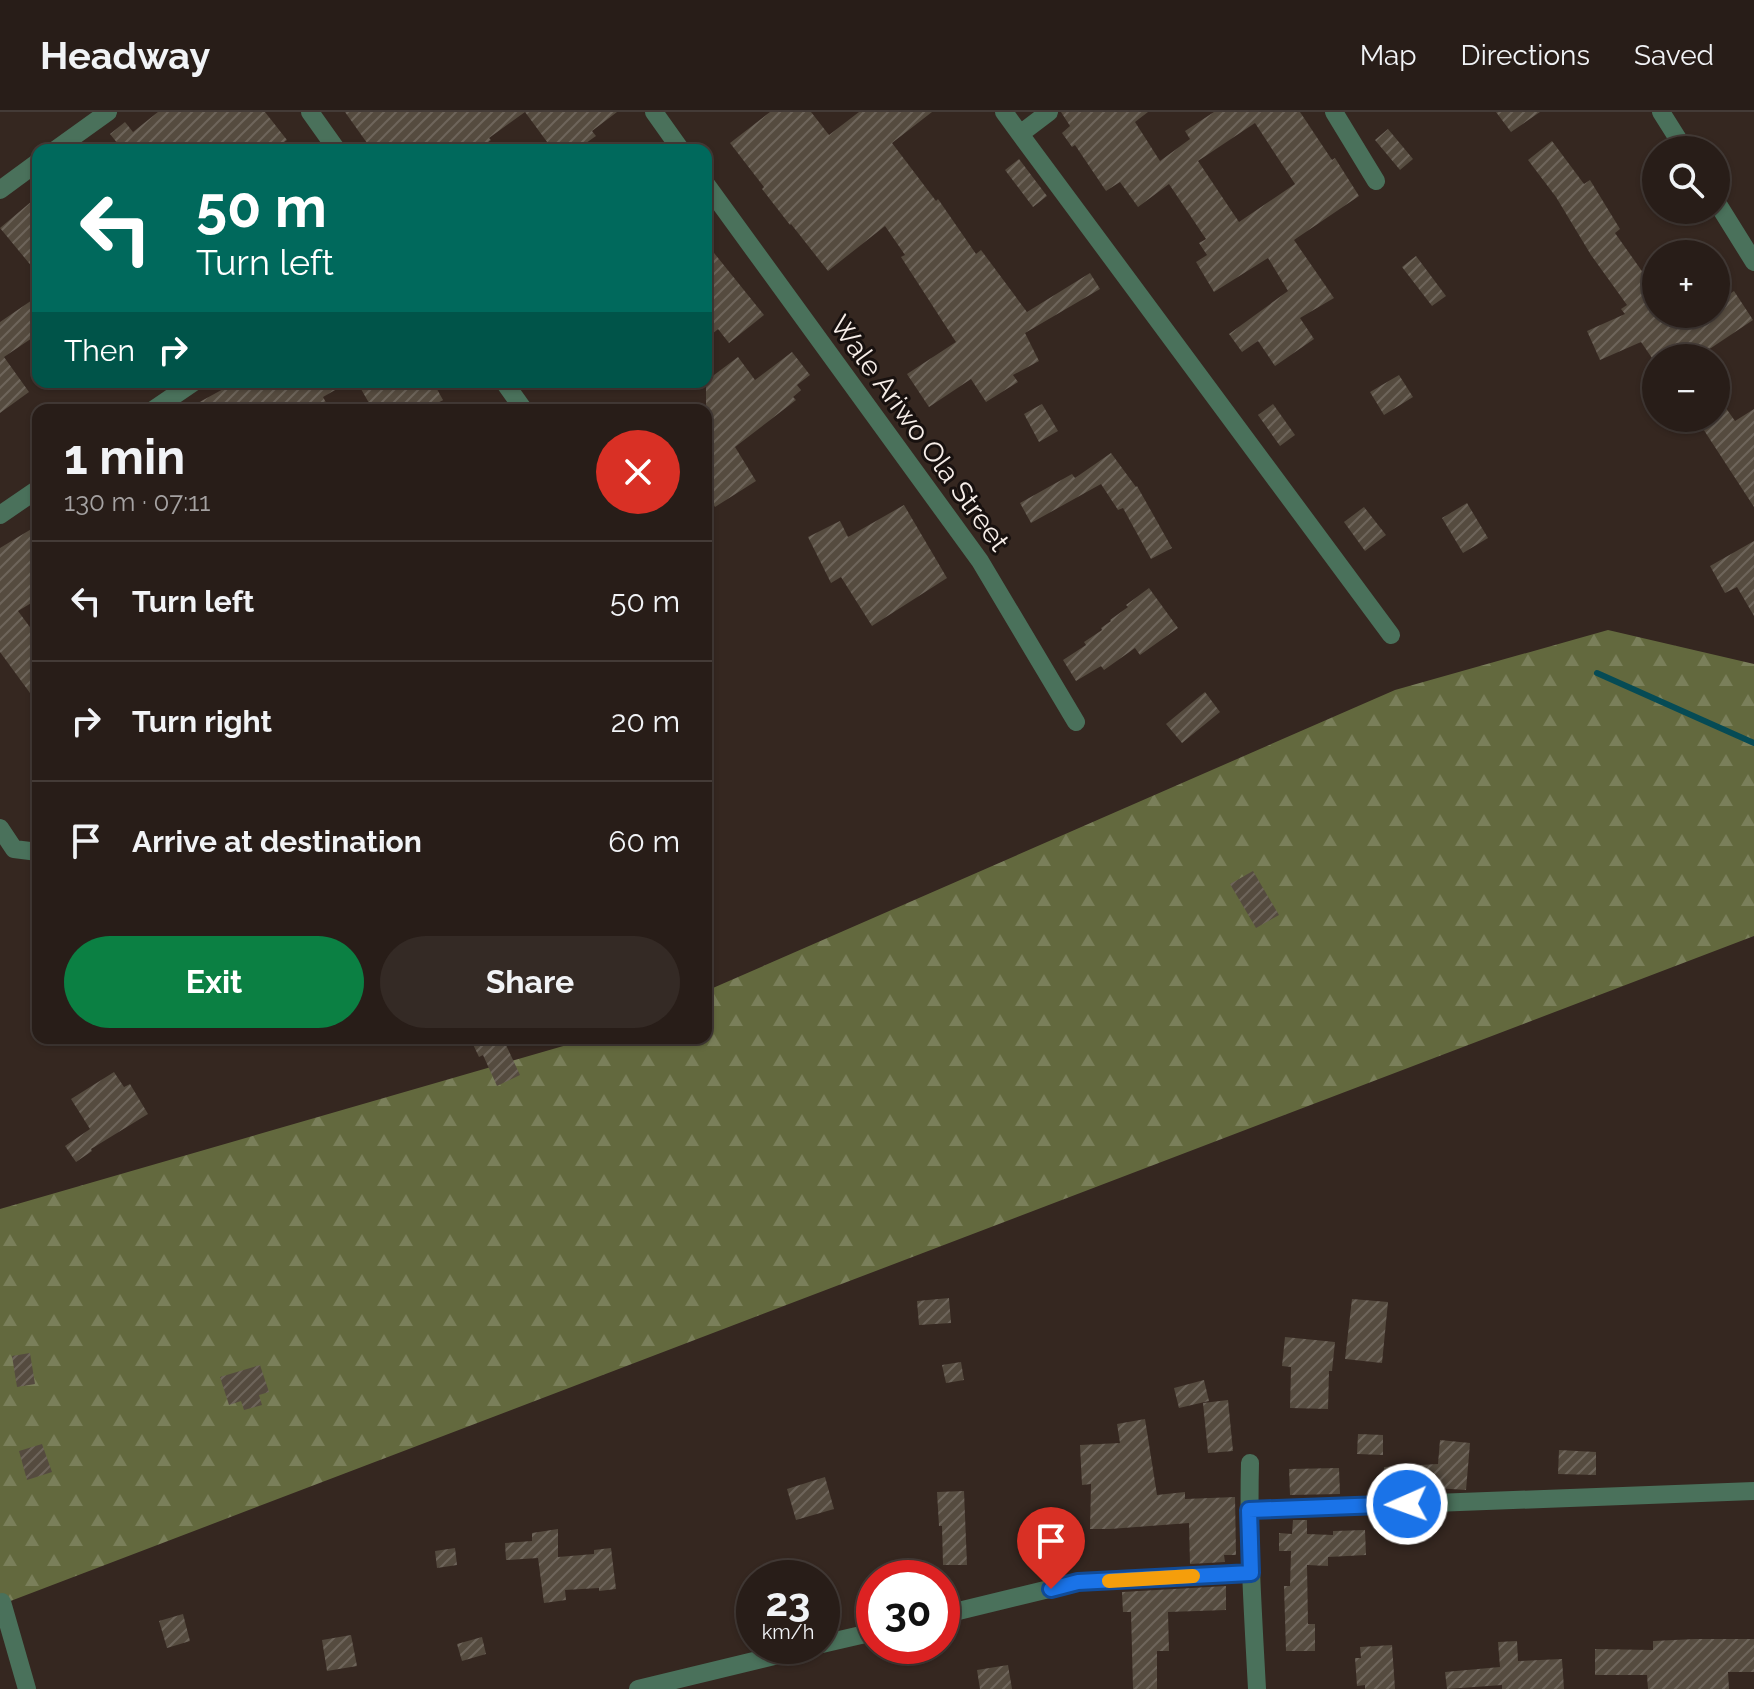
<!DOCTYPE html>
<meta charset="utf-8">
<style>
:root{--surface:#281d18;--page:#342a25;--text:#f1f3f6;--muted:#a5a2a2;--line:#443b37;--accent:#0b8043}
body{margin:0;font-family:Raleway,sans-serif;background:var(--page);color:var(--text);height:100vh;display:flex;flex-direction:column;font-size:30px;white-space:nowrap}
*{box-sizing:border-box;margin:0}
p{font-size:26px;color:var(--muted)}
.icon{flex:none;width:44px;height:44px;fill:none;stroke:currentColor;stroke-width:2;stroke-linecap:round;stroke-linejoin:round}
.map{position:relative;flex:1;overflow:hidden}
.sheet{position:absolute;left:32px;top:292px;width:680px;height:640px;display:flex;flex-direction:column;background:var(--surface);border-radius:16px;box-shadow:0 2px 6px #0004,0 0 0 2px var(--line)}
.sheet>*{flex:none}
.top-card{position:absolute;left:32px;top:32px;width:680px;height:244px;border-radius:16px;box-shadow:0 2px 6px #0004,0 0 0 2px var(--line);background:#00695c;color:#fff;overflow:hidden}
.fabs{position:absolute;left:1642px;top:24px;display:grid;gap:16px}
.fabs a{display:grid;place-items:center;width:88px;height:88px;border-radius:50%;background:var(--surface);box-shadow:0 2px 6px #0004,0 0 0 2px var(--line);font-size:40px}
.speed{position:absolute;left:736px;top:1448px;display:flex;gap:16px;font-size:40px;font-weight:700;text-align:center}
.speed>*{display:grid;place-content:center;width:104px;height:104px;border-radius:50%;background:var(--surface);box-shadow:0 2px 6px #0004,0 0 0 2px var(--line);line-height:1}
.speed small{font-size:20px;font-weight:400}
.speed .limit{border:12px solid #d22;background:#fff;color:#111}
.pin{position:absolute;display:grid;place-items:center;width:68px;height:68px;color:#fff;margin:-82px -34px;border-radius:50% 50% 50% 0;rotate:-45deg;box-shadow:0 0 8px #0007}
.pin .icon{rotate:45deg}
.me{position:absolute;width:88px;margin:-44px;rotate:268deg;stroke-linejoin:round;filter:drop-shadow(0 0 6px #0008)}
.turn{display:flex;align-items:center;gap:28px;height:168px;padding:0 32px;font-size:36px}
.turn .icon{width:104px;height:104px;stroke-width:2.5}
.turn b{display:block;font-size:56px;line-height:68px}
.then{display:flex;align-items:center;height:76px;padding:0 32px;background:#0003;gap:16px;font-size:30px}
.round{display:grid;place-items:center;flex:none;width:84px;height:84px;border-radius:42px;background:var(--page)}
.headline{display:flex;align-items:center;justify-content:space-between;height:136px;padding:0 32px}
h1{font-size:48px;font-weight:700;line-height:60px}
.primary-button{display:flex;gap:16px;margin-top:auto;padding:16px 32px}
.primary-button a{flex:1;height:92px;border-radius:48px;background:var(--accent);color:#fff;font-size:32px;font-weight:700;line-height:92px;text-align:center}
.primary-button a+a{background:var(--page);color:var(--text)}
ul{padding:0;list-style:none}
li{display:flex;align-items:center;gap:24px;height:120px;padding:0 32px;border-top:2px solid var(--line)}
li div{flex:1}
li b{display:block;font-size:30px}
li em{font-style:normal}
header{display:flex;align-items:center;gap:48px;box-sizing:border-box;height:112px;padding:0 40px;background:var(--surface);border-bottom:2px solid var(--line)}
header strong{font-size:38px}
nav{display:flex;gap:44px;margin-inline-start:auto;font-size:28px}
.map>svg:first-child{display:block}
.forest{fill:url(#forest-firs)}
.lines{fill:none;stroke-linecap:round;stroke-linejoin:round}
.stream{stroke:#064b55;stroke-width:6}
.building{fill:url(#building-hatch);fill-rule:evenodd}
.minor{stroke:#4a715b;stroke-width:18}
.route-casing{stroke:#114b97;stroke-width:20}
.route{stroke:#1a73e8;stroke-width:14}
.slow{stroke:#f59e0b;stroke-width:14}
.labels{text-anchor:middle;stroke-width:6;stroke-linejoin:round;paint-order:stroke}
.street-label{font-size:28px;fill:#f7eee9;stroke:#18110f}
</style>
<header>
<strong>Headway</strong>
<nav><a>Map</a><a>Directions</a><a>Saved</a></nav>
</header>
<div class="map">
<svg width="1754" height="1577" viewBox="0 0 1754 1577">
<defs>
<pattern id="forest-firs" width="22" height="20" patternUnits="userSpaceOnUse" patternTransform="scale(2)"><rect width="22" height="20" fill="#63693e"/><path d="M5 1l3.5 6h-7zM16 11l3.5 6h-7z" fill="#7a7f5a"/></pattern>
<pattern id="building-hatch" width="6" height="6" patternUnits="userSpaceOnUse" patternTransform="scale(2)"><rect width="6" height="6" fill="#554b3f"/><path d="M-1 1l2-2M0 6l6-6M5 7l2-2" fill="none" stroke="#6e655b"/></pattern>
</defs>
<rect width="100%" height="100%" fill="#352720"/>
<path class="forest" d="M1608 518 1754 552V824L0 1493V1097L591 926H706V879L1395 578Z"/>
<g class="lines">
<path class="stream" d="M1597 561 1754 631"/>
</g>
<path class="building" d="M158 0H265L287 28 273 38H111L118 32 110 22 125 10 133 20Z
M345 0H617L592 19 596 24 576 38H553L525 0 489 26 491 28 479 38H372Z
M770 0H811L829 23 859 0H932L892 31 936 89 938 87 976 142 981 138 1027 200 1090 161 1100 177 1025 221 1039 249 1013 263 1018 270 986 290 971 267 929 295 907 262 956 230 901 145 905 143 885 114 828 159 791 112 790 113 762 77 764 75 730 31Z
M1061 0H1148L1135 10 1160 49 1190 27 1185 19 1214 0H1300L1332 48 1335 46 1359 84 1294 128 1334 186 1300 206 1314 227 1275 254 1258 229 1242 240 1229 222 1288 179 1268 146 1214 180 1196 150 1207 143 1199 131 1206 127 1169 72 1138 95 1120 70 1106 79 1075 33 1072 35 1062 21 1070 14ZM1255 11 1295 72 1239 110 1198 49Z
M1496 0H1540L1511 20Z
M1388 17 1413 47 1400 58 1375 28Z
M1552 29 1584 72 1590 68 1620 117 1615 121 1656 179V202H1716V191L1734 179 1753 208 1696 246H1652L1641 230 1600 248 1587 219 1625 202 1621 197 1627 193 1591 143 1556 85 1528 48Z
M1019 47 1047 84 1033 95 1005 58Z
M38 84V162L0 116Z
M706 131 764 203 729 231 718 217 706 227Z
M1416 144 1446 184 1432 194 1402 155Z
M38 184V222L4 245 29 280 0 301V210Z
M792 240 810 263 797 273 801 278 793 285 796 288 735 335 756 369 715 395 706 380V269L738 245 755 268Z
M1399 263 1413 285 1384 303 1370 280Z
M236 270H349L323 285 330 298H185Z
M357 270H433L443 288 425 298H373Z
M1716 282 1735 309 1754 297V395L1696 306H1716Z
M1042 292 1058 319 1039 330 1024 302Z
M1273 292 1295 323 1280 334 1258 303Z
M1111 341 1136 375 1137 374 1172 436 1151 447 1123 396 1118 398 1101 372 1031 411 1020 391 1072 362 1075 366Z
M1467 391 1488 426 1463 441 1442 406Z
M904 393 947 466 872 514 841 465 831 471 808 425 840 409 848 425Z
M1364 395 1386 423 1365 439 1344 410Z
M38 413V487L18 499 38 526V592L0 540V436Z
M1754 429V504L1737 475 1725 481 1710 454Z
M1149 476 1178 516 1140 543 1135 536 1104 558 1101 554 1076 569 1063 548 1086 533 1084 530 1102 518 1101 516 1111 509 1110 508 1128 495 1126 493Z
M1205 580 1220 600 1182 631 1166 612Z
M1253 759 1279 803 1256 816 1230 772Z
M470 926H522L506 933 520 963 497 974 483 943 479 945Z
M114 960 124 975 130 972 148 1002 91 1037 92 1039 76 1050 65 1034 90 1017 71 987Z
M949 1186 951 1211 919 1213 917 1189Z
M1352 1187 1388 1190 1382 1251 1345 1247Z
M1285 1225 1335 1230 1332 1259H1329L1328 1297 1290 1296 1291 1255 1282 1254Z
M30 1241 35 1272 17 1275 12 1244Z
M961 1250 964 1268 946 1271 942 1253Z
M260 1253 269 1280 259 1283 262 1293 244 1298 241 1289 229 1293 220 1265Z
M1204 1268 1209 1289 1179 1296 1174 1276Z
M1228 1288 1233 1339 1208 1341 1203 1291Z
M1145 1307 1157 1383 1185 1380V1387L1235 1385 1236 1443H1224L1225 1450 1190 1452 1189 1411 1110 1417H1090L1091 1372 1082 1373 1080 1333 1120 1331 1117 1312Z
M1358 1322 1383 1323V1343L1357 1342Z
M1440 1328 1470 1331 1466 1378 1436 1376 1437 1368 1385 1371 1384 1355 1438 1352Z
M42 1332 52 1360 27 1368 19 1339Z
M1559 1338 1596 1340V1363L1558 1362Z
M1339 1356 1340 1382 1290 1383 1289 1357Z
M825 1365 834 1397 796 1408 787 1377Z
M964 1379 967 1453H943L942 1414H939L937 1380Z
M1293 1408H1307V1422L1333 1423V1419L1365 1418 1366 1443 1328 1445V1454L1307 1453 1308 1512H1315V1539H1286L1284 1474H1290L1291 1439H1279V1421L1292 1422Z
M558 1417V1445L594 1442V1438L611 1436 616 1477 599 1479V1476L565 1478 566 1488 544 1491 538 1446 506 1448 505 1431 532 1429V1421Z
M455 1436 457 1453 437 1456 435 1439Z
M1226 1474V1498L1168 1500 1169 1539H1157V1577H1133L1131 1500H1123L1122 1480Z
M183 1502 190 1529 167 1536 159 1509Z
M351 1523 357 1554 327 1559 322 1528Z
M482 1525 486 1542 462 1549 457 1532Z
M1695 1527H1754V1560H1728L1729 1577H1648L1647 1563H1595V1537L1653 1538V1529Z
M1517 1529 1518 1549 1562 1547 1564 1577H1502V1573L1447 1577 1445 1560 1500 1555 1498 1530Z
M1392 1533 1395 1577H1365V1573L1357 1574 1355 1546H1361L1360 1535Z
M1008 1553 1012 1577H980L977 1558Z"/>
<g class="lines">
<path class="minor" d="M310 0 337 38
M654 0 681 38
M1004 0 1020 22 1049 0
M1334 0 1376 69
M1661 0 1685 38
M1020 22 1391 523
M55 38 108 0
M706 72 980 449 1076 610
M0 78 38 50
M1716 89 1754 150
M504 270 524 298
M153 298 194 270
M0 403 38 377
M0 716 14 737 38 740
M1250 1351C1248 1427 1253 1502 1257 1577
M1249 1398 1754 1379
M2 1490 27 1577
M942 1503 1078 1470 1251 1461
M822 1532 874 1520
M638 1577 815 1534"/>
</g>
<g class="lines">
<g class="route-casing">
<path id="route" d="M1051 1477 1078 1470 1251 1461 1249 1398 1407 1392"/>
</g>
<use href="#route" class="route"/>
<path class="slow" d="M1109 1469 1193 1464"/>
</g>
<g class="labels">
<g class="street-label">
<text transform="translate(920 321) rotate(54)" y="10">Wale Ariwo Ola Street</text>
</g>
</g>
</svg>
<div class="fabs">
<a><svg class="icon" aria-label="search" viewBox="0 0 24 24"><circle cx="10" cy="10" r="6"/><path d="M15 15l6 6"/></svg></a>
<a>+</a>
<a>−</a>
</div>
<div class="speed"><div>23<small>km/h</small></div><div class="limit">30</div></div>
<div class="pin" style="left:1051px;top:1477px;background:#d93025"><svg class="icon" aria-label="arrive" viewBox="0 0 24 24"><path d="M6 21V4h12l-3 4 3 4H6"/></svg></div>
<svg class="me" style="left:1407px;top:1392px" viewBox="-20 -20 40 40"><circle r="17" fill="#1a73e8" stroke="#fff" stroke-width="3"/><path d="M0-11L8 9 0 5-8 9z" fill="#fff"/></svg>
<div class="top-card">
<div class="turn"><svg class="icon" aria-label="left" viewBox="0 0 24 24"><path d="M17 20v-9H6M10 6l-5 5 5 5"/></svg><div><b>50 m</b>Turn left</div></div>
<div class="then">Then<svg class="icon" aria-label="right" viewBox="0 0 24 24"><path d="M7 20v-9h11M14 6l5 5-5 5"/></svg></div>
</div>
<section class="sheet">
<div class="headline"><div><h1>1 min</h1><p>130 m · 07:11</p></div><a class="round" style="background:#d93025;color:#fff"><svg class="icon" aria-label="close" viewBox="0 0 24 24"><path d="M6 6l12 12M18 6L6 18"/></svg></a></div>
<ul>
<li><svg class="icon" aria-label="left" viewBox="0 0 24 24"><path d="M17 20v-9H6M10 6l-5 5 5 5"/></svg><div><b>Turn left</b></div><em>50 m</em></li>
<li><svg class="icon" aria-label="right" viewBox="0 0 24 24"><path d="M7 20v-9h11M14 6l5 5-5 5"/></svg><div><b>Turn right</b></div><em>20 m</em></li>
<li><svg class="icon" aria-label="arrive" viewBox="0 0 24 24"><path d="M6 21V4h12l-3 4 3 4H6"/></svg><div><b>Arrive at destination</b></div><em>60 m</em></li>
</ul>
<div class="primary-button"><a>Exit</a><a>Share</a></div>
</section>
</div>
